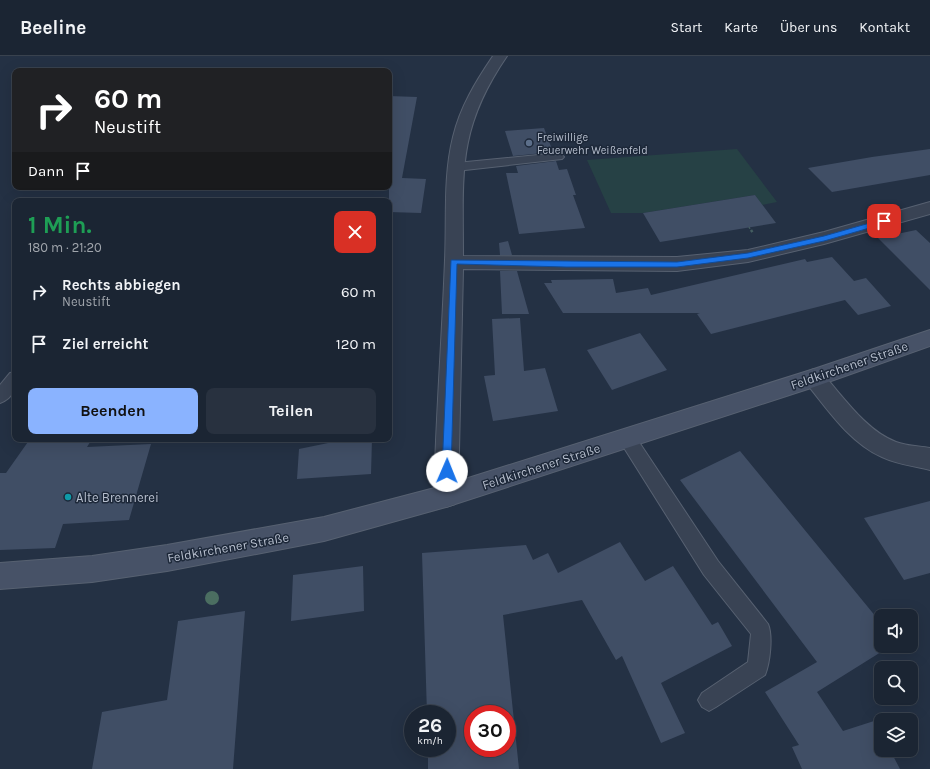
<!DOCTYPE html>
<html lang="de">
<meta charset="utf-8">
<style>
:root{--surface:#1b2533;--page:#28313f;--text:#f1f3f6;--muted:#a0a5ac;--line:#39424e;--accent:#8ab3ff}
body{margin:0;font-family:Karla,sans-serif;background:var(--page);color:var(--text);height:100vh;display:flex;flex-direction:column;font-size:15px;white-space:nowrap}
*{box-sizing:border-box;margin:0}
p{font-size:13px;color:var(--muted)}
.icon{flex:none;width:22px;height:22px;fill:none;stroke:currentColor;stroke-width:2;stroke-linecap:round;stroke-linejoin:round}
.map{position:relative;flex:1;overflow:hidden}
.side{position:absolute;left:12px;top:142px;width:380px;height:244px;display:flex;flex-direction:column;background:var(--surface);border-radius:8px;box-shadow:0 4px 16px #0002,0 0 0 1px var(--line)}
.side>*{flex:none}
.banner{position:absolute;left:12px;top:12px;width:380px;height:122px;border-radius:8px;box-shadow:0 4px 16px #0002,0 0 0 1px var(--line);background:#202124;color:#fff;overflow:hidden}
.fabs{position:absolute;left:874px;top:553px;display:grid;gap:8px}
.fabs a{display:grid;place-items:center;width:44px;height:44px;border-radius:8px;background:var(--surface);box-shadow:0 4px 16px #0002,0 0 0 1px var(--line);font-size:20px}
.speed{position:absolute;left:404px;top:649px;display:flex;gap:8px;font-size:20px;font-weight:700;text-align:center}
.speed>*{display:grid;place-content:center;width:52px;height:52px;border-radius:50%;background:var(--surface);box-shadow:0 4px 16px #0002,0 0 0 1px var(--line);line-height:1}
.speed small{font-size:10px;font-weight:400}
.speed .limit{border:6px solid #d22;background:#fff;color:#111}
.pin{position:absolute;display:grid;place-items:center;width:34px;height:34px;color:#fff;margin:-17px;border-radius:8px;box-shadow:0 2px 6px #0006}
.me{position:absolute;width:44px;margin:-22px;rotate:1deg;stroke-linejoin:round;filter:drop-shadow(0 0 3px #0008)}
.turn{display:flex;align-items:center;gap:14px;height:84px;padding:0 16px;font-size:18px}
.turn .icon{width:52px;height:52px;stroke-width:2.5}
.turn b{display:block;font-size:28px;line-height:34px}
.then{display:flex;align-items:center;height:38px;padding:0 16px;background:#0003;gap:8px;font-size:15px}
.round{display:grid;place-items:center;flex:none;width:42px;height:42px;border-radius:8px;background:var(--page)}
.head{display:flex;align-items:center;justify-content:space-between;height:68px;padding:0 16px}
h1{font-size:24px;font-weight:700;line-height:30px;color:#1e9e55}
.primary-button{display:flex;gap:8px;margin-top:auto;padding:8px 16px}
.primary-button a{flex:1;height:46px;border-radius:8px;background:var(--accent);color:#111;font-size:16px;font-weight:700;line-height:46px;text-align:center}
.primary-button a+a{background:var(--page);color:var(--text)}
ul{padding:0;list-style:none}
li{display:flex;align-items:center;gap:12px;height:52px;padding:0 16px}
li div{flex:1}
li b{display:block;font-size:15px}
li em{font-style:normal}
header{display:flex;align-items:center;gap:24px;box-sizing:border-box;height:56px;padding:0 20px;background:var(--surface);border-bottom:1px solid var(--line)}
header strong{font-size:19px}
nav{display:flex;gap:22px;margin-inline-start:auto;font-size:14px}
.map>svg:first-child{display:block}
.green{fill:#264145}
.building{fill:#404e65;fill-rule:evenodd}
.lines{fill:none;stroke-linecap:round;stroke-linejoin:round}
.lane-casing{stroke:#576171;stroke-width:2}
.street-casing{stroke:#576171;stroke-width:2}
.secondary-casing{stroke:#576171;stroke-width:2}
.path-far1{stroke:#455e61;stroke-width:1.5;stroke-dasharray:2 2;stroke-linecap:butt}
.path{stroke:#455e61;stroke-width:2.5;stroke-dasharray:2.5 2.5;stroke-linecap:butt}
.lane{fill:#394354;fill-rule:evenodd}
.street{fill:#394354;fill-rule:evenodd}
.secondary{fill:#475267;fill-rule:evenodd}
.tree{fill:#4b6e61}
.route{fill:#1a73e8;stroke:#114b97}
.service-dot{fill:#5c6f8a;stroke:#1d2839;stroke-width:1.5}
.culture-dot{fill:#0f9aa8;stroke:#1d2839;stroke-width:1.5}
.labels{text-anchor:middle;stroke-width:3;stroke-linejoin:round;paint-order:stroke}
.far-poi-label{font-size:11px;fill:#b6becd;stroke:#1d2839;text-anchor:start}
.street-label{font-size:13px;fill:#b6becd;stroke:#1d2839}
.poi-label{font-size:13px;fill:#b6becd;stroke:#1d2839;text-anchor:start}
</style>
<header>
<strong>Beeline</strong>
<nav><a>Start</a><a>Karte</a><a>Über uns</a><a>Kontakt</a></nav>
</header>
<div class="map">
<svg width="930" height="713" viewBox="0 0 930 713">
<rect width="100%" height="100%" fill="#243144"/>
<path class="green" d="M737 93 777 146 762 149 755 139 643 157H611L587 104Z"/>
<path class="building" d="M389 40 417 41 402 122 426 123 421 157 389 156Z
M544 72 553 96 513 100 505 75Z
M930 93V119L832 136 808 112 872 101Z
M556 105 559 114 567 113 576 139H573L585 172 519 178 506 117H518L516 110Z
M755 139 776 167 660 186 643 157Z
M916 174 930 187V234L878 182Z
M508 185 512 199H500L499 187Z
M832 201 854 225 866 222 891 250 858 259 845 244 711 278 697 258 700 257H563L544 227H552L551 224 613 223 616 237 648 232 651 239 805 203 807 206Z
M500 215H517L529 258H502Z
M520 262 524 315 545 312 558 355 493 365 484 320 495 319 492 263Z
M640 277 667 314 612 334 587 294Z
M30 383H92L87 391 151 388 129 464 63 468 55 492 0 494V417H6Z
M338 383H372L371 418 297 423 299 393 338 385Z
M740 395 881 567V596L817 636 843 675 874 665 881 677V694H890L900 713H802L792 691 799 689 765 636 817 606 680 424Z
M930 445V517L904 524 864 462Z
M620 486 645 525 673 510 712 569 718 566 732 590 661 627 685 677 661 687 622 600 616 604 582 544 503 559 519 713H428V692H447V658H427L422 497 526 489 533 504 548 497 558 517ZM473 658H507V692H473Z
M363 510 364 555 291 565 293 519Z
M245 555 233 713H92L102 656 167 644 178 565Z"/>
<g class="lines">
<g class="lane-casing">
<path id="lane" d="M558 97 562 99 564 101 562 103 456 115 452 114 450 111 452 108 456 107Z
M15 316C15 330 16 341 0 347V329L10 317Z
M627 375 633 377 718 505 768 568C773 580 770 607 765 619L716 651 709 655 702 651 698 644 702 637 748 606 751 578 704 519 621 387 619 382 621 377Z"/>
</g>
<g class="street-casing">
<path id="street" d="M493 0H507C457 73 463 116 463 200L677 201 748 194 824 176 930 146V158L824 188 748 206 677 215 463 213 458 440 455 448 446 451 437 448 434 440C436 361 442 283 445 204 447 163 443 121 453 81 460 51 476 25 493 0Z
M814 313 821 316C843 340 865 374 896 386 907 390 919 390 930 392V414C914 410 897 408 882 401 850 387 828 354 807 328L803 322 807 316Z"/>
</g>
<g class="secondary-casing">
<path id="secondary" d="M930 274V290L814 331 446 451 324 485 167 515 92 526 0 533V507L92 500 167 489 324 461 446 429 814 313Z"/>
</g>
<path class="path-far1" d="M749 171 751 175"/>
<path class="path" d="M751 174 753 177"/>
<use href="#lane" class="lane"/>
<use href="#street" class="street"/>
<use href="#secondary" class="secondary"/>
</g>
<circle class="tree" cx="212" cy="542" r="7"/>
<path class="route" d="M884 163 888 165 887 167 824 185 748 202 677 211H566L457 208 451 415 450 418 447 419 443 418 442 415 451 204 677 206 748 197 824 180Z"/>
<circle class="service-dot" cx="529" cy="87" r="4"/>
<circle class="culture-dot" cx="68" cy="441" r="4"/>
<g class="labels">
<g class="far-poi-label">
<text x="537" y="85">Freiwillige<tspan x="537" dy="13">Feuerwehr Weißenfeld</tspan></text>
</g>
<g class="street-label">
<text transform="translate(849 309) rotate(-19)" y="5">Feldkirchener Straße</text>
<text transform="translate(541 410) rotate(-18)" y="5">Feldkirchener Straße</text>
<text transform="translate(228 491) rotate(-10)" y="5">Feldkirchener Straße</text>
</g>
<g class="poi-label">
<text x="76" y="446">Alte Brennerei</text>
</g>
</g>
</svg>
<div class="fabs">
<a><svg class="icon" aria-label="sound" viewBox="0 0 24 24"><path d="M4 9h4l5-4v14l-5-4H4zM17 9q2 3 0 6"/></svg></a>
<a><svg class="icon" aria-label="search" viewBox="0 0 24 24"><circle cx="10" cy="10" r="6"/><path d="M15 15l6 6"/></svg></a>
<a><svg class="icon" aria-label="layers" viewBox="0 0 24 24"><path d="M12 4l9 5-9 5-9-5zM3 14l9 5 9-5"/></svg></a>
</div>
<div class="speed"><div>26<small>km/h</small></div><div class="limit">30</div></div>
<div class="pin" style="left:884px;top:165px;background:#d93025"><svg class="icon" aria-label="arrive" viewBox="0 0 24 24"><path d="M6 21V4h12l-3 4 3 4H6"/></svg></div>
<svg class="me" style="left:447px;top:415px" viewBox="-20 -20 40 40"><circle r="19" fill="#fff"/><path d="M0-13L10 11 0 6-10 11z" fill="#1a73e8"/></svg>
<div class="banner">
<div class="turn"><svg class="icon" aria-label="right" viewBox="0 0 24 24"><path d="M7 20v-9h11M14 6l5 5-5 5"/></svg><div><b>60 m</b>Neustift</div></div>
<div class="then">Dann<svg class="icon" aria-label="arrive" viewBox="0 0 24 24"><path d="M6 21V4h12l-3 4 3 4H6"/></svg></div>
</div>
<section class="side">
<div class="head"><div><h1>1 Min.</h1><p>180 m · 21:20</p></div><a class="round" style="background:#d93025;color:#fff"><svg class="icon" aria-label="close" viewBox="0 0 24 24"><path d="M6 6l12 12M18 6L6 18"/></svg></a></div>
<ul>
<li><svg class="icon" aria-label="right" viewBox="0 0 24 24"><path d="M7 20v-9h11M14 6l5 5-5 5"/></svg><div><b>Rechts abbiegen</b><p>Neustift</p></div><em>60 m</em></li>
<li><svg class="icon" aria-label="arrive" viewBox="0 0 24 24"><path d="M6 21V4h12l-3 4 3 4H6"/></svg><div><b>Ziel erreicht</b></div><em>120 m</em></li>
</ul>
<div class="primary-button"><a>Beenden</a><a>Teilen</a></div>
</section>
</div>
